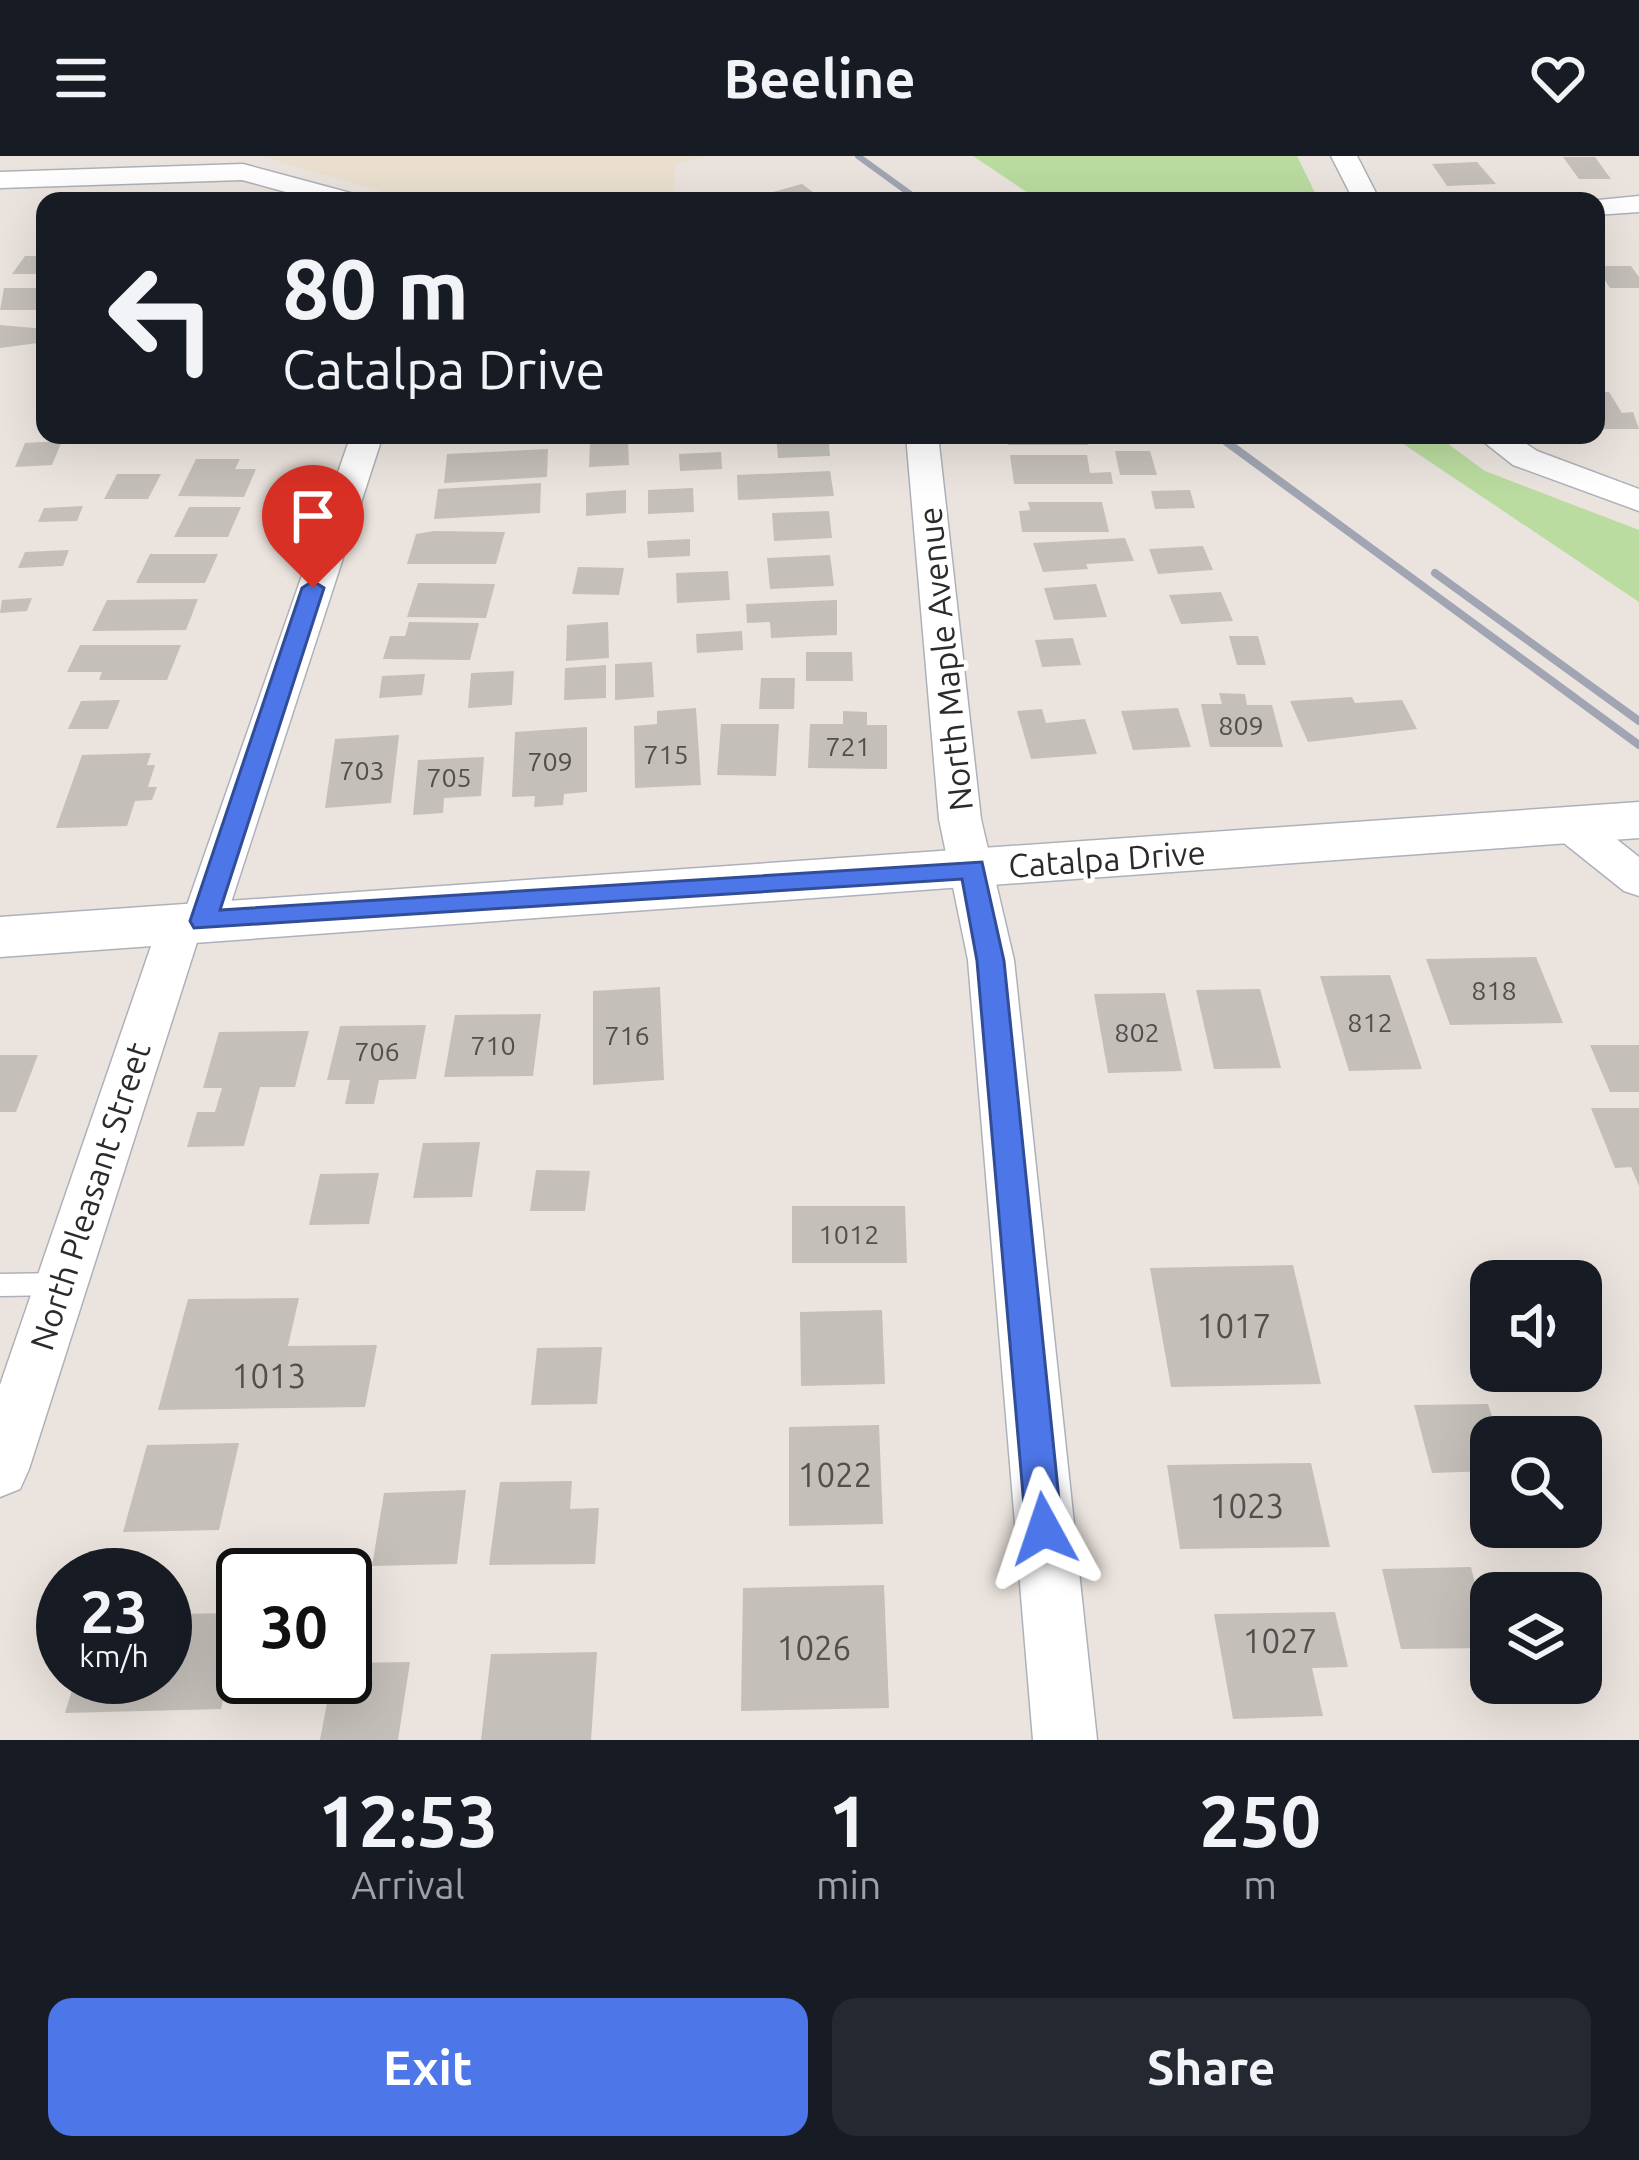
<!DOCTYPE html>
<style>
:root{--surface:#171b24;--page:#242831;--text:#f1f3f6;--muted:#9ea1a6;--accent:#4d77e9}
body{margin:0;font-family:Ubuntu,sans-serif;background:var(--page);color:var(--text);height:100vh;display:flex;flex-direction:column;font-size:45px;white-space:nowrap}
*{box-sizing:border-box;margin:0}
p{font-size:39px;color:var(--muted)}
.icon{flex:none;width:66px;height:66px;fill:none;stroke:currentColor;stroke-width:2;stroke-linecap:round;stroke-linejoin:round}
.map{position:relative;height:1584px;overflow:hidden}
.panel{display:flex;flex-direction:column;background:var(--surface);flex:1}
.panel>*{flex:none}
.banner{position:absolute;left:36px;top:36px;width:1569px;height:252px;border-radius:24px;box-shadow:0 12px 48px #0002;background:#171b24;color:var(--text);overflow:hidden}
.fabs{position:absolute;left:1470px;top:1104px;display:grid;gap:24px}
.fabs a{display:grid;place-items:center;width:132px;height:132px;border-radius:24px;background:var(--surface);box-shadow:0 12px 48px #0002;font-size:60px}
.speed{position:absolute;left:36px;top:1392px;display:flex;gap:24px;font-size:60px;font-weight:700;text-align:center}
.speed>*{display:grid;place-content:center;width:156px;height:156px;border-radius:50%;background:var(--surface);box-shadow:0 12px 48px #0002;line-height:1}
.speed small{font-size:30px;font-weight:400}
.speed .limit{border:6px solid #111;border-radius:18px;background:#fff;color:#111}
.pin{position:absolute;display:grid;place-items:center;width:102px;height:102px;color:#fff;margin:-123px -51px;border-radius:50% 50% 50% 0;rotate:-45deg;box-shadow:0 0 12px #0007}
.pin .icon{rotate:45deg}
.me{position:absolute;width:132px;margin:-66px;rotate:355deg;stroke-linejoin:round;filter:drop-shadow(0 0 9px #0008)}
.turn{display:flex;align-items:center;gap:42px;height:252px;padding:0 48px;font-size:54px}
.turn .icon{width:156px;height:156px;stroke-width:2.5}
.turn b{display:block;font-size:84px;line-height:102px}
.eta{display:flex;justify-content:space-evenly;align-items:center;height:204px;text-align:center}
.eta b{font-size:72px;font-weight:700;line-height:84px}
.action{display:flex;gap:24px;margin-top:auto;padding:24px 48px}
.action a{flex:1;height:138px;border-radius:24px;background:var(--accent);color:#fff;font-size:48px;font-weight:700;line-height:138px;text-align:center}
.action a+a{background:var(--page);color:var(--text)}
header{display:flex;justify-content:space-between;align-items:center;height:156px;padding:0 48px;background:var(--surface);font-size:54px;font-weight:700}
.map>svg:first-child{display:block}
.education{fill:#ebe0cf}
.green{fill:#badca0}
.building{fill:#c4bfb9}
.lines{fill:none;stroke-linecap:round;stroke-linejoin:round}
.service-casing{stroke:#aeb1ba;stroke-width:3}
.minor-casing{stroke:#aeb1ba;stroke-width:3}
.tertiary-casing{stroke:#aeb1ba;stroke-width:3}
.service{fill:#fff;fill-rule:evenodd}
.minor{fill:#fff;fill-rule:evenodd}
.tertiary{fill:#fff;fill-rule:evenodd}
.rail-far1{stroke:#a1a5b3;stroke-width:6}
.rail{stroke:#a1a5b3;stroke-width:8}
.route{fill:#4d77e9;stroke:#324d97;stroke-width:3}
.labels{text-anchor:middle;stroke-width:9;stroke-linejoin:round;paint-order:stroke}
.number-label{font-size:27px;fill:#51504e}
.street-label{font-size:33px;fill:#2b2b2b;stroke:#fff}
.near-number-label{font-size:33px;fill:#51504e}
</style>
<header><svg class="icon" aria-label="menu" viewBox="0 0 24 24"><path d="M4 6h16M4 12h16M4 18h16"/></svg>Beeline<svg class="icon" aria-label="heart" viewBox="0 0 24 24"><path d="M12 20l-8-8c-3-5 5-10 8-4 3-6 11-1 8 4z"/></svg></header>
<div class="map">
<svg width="1639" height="1584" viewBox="0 0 1639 1584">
<rect width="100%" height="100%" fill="#ebe4de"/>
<path class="education" d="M259 0H708L676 8 673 45H414Z"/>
<path class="green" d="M973 0H1297L1319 45H1040Z
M1390 279H1436L1485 315 1639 374V446Z"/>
<path class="building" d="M1563 1H1595L1611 23H1579Z
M1477 6 1496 28 1447 30 1432 8Z
M802 28 825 45H779L769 37Z
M58 39 131 40 128 45H54Z
M25 100H45V118H12Z
M1596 110H1631L1639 121V132H1610Z
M4 132H45V142L37 154H0Z
M0 169 45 173V186L0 192Z
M1596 236H1609L1622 257 1633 256 1639 273H1596Z
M463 279H514V284L462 287Z
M776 279H833L834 288H829L830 300 778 302Z
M1006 279H1085L1088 289H1008Z
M628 284 629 309 589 311 590 287Z
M62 285 52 309 15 311 25 287Z
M548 293 547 321 444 327 447 298Z
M1115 295H1150L1157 319H1120Z
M721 296 722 313 680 315 679 298Z
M1010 299H1087L1090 317 1111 316 1113 328H1014Z
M196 303H240L235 313H256L244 341 178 340Z
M830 315 834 340 738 344 737 319Z
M117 318H161L148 343H104Z
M541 327 540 357 434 363 438 333Z
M693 332 694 356 648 358V334Z
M626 334V357L586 360V337Z
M1190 334 1195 352 1155 353 1151 335Z
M1028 346H1102L1109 376H1022L1019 355 1030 354Z
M83 350 77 365 38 366 44 352Z
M189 351H241L228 381H174Z
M829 355 832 382 774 385 772 357Z
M434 375 505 376 496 408H407L416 378Z
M1125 382 1134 405 1086 408 1088 413 1043 416 1033 387Z
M690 383V400L648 402 647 385Z
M1203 390 1213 414 1158 418 1149 393Z
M69 394 63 410 18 412 25 396Z
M150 398H218L205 427H136Z
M830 399 834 430 770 433 767 402Z
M578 411 624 412 619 439 572 438Z
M728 415 730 444 677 447 676 417Z
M418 427 495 428 486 462 407 461Z
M1096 428 1107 461 1054 464 1044 432Z
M1221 436 1233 465 1181 468 1169 439Z
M32 442 27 455 0 457 2 444Z
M198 443 186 474 92 475 107 444Z
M837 444V479L771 482 770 466 747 467 746 448Z
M409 466 479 467 470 504 383 503 390 480H405Z
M608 466 609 502 566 505 567 469Z
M742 475 743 494 697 497 696 478Z
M1229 480H1258L1266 509H1237Z
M1073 482 1081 509 1042 511 1035 484Z
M80 489H181L167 524H99L102 516H67Z
M806 496H852L853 525H806Z
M652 506 654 541 615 544V508Z
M606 509V542L564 544 565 512Z
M514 515 512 549 468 552 471 517Z
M425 518 422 539 379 542 382 520Z
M761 522H795L794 553H759Z
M1219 537 1245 538 1247 549H1272L1283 591H1210L1201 548H1222Z
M1352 541 1355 547 1402 544 1417 573 1308 586 1290 545Z
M120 544 108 573H68L81 545Z
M696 552 701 629 635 632 634 570 657 568V555Z
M1178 552 1191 591 1133 594 1121 555Z
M1042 553 1046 567 1085 563 1097 598 1031 603 1017 555Z
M843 555 867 556V569H887V613L808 612 810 568H843Z
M721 568H779L776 620 717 619Z
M587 571V636L564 638 563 649 534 651 535 640 512 641 515 576Z
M399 579 391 647 325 652 335 583Z
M151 597 147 609H155L148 631H157L152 644 135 645 127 670 56 672 82 599Z
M484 601 481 640 444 642 443 657 413 659 418 604Z
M1536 801 1563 867 1450 869 1426 803Z
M1390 819 1422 913 1349 915 1320 820Z
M660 831 664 924 593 929V835Z
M1260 833 1281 912 1214 913 1196 834Z
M1165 837 1182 915 1108 917 1094 838Z
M541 858 533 920 444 921 455 859Z
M426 869 416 923 379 924 374 948H345L350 924H327L340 870Z
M309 875 295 931H260L244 990 187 991 197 956H215L222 932H203L219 876Z
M1590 889H1639V936H1610Z
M0 899H38L16 956H0Z
M1591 952H1639V1030L1631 1011 1615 1012Z
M480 986 472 1041 413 1042 423 987Z
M536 1014 590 1015 585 1055H530Z
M379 1017 369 1068 309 1069 320 1018Z
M792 1050H905L907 1107H792Z
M1568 1106 1575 1125H1491L1490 1146 1478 1108Z
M1293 1109 1321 1228 1171 1231 1150 1112Z
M299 1142 288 1190 377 1189 365 1251 158 1254 188 1143Z
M882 1154 885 1228 801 1230 800 1156Z
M602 1191 597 1248 531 1249 537 1192Z
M1488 1248 1499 1281H1491V1315L1432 1317 1414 1249Z
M879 1269 883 1368 789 1370V1271Z
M239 1287 219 1374 123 1376 147 1289Z
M1311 1307 1330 1391 1180 1393 1167 1309Z
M572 1325 570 1353 599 1352 595 1408 489 1409 500 1326Z
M466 1334 457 1408 372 1410 384 1337Z
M1471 1411 1491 1492 1401 1493 1382 1413Z
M884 1429 889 1552 741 1555 743 1432Z
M1335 1456 1348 1511 1312 1512 1323 1560 1233 1563 1214 1458Z
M242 1457 243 1521H275L274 1528 226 1530 221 1553 65 1557 76 1521H165V1458Z
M597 1496 591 1584H481L491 1498Z
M410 1506 398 1584H320L332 1521H345V1507Z"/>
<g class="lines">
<g class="service-casing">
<path id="service" d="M62 1117 71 1120 74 1128 71 1136 62 1139 0 1140V1118Z"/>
</g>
<g class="minor-casing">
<path id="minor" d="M1331 0H1357L1380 45H1354Z
M243 8 358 39 362 45H319L242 24 0 32V16Z
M1639 40V56L1596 59V45H1588Z
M351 279H383L225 765 219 777 199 780 29 1313 20 1333 0 1341V1229L159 767 165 755 186 752Z
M906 279H938L981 663 1014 804 1097 1584H1033L968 804 939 663Z
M1475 279H1513L1537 295 1639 333V355L1513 309Z
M1570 654 1585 658 1639 701V740L1624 735 1555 680 1549 669 1555 658Z"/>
</g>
<g class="tertiary-casing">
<path id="tertiary" d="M1639 646V682L0 801V761Z"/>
</g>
<use href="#service" class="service"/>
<use href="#minor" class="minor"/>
<use href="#tertiary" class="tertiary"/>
<path class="rail-far1" d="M858 0 920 45"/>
<path class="rail" d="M1217 279 1639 589
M1435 417 1639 565"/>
</g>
<path class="route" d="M313 425 324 432 220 754 982 706 1004 805 1062 1373 1057 1386 1044 1391 1031 1386 1026 1373 977 805 962 723 194 772 190 765 302 432Z"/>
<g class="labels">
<g class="number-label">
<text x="1241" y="579">809</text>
<text x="848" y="600">721</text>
<text x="666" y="608">715</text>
<text x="550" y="615">709</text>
<text x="362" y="624">703</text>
<text x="449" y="631">705</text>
<text x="1494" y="844">818</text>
<text x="1370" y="876">812</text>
<text x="1137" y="886">802</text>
<text x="627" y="889">716</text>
<text x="493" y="899">710</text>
<text x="377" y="905">706</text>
<text x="849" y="1088">1012</text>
</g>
<g class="street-label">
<text transform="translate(945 503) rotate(-96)" y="12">North Maple Avenue</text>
<text transform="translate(1107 703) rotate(-4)" y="12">Catalpa Drive</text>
<text transform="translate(90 1040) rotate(-72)" y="12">North Pleasant Street</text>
</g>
<g class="near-number-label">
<text x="1234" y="1182">1017</text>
<text x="269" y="1232">1013</text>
<text x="835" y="1331">1022</text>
<text x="1247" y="1362">1023</text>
<text x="1280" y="1497">1027</text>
<text x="814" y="1504">1026</text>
</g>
</g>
</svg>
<div class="fabs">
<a><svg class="icon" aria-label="sound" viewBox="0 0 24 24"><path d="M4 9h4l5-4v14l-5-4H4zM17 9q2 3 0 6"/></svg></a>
<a><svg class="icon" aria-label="search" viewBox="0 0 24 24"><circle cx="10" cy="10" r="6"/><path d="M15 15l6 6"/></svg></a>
<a><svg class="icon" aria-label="layers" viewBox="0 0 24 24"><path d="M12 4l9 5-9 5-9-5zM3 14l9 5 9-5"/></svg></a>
</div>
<div class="speed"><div>23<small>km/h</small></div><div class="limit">30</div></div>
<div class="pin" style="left:313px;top:432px;background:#d93025"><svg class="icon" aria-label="arrive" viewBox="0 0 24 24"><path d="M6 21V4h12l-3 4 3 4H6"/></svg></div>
<svg class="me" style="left:1044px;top:1373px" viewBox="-20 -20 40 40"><path d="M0-17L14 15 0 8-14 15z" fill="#4d77e9" stroke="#fff" stroke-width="4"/></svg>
<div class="banner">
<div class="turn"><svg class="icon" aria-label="left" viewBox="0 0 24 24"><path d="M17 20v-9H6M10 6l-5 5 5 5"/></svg><div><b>80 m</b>Catalpa Drive</div></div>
</div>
</div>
<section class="panel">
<div class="eta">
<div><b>12:53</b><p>Arrival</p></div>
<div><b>1</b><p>min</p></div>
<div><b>250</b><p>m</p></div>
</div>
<div class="action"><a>Exit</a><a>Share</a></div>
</section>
